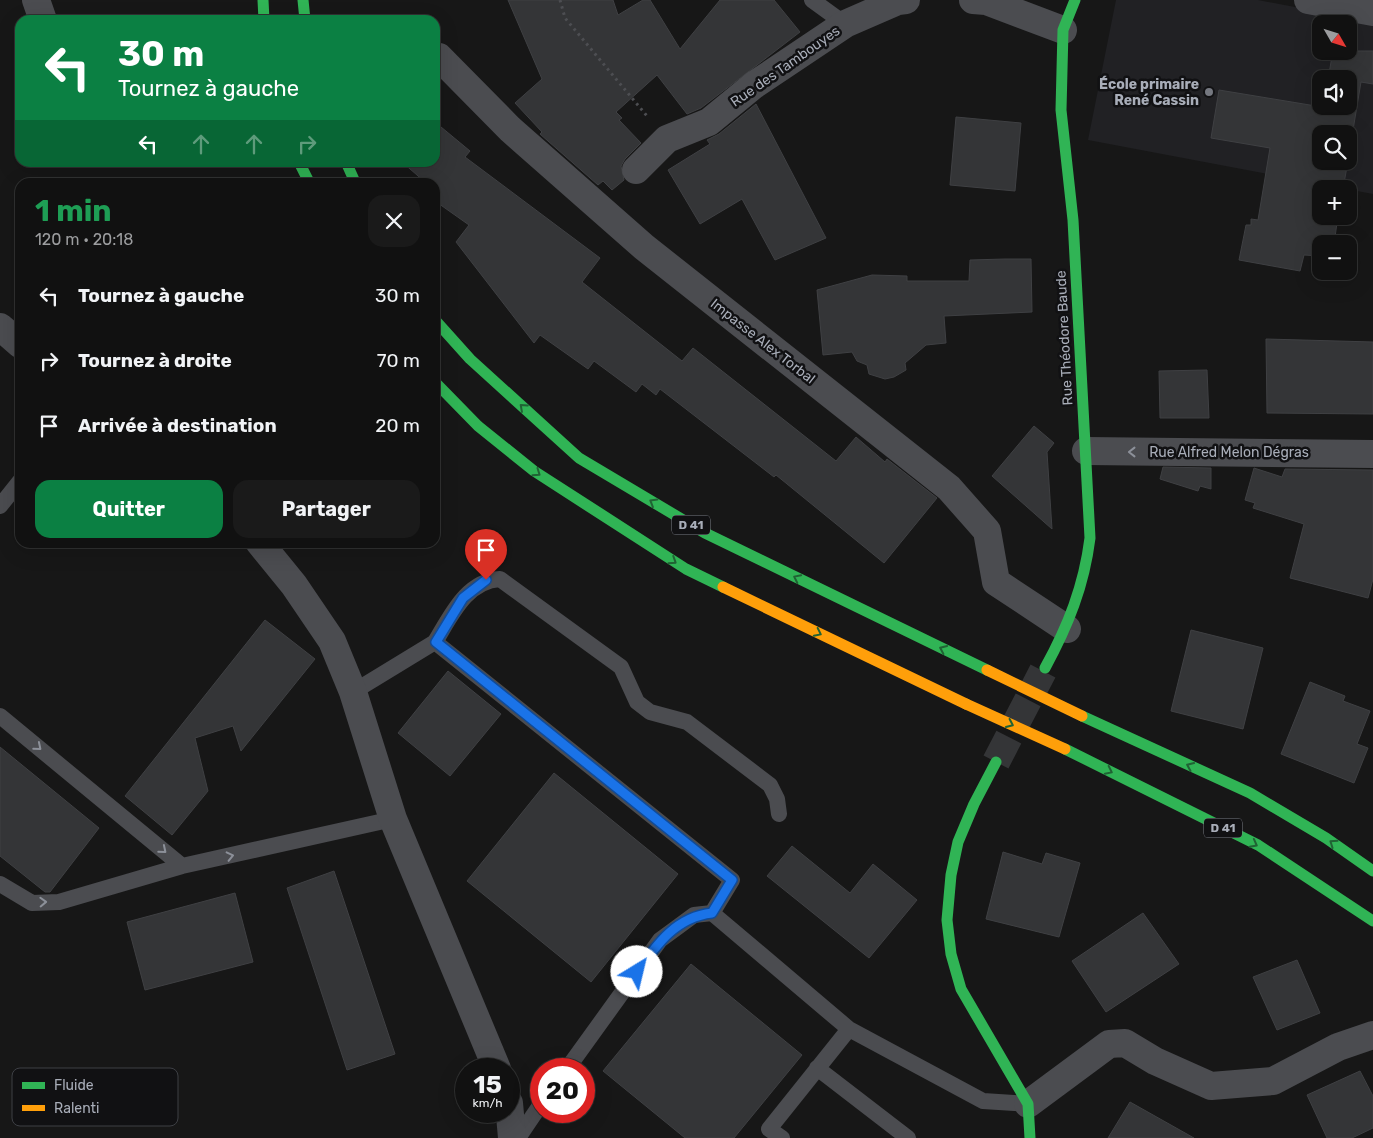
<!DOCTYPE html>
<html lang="fr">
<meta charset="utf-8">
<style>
:root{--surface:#111;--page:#1a1a1a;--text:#f1f3f6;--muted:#9c9d9f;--line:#303131;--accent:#0b8043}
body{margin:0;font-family:Rubik,sans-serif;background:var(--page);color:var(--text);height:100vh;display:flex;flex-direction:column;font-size:19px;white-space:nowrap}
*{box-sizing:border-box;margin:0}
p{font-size:16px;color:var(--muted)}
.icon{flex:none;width:28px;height:28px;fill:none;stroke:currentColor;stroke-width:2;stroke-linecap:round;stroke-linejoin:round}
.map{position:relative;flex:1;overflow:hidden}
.sheet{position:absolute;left:15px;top:178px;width:425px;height:370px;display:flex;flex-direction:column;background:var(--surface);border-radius:15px;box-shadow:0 5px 20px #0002,0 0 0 1px var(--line)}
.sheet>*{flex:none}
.banner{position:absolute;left:15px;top:15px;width:425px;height:152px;border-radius:15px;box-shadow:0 5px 20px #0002,0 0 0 1px var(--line);background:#0b8043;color:#fff;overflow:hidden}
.needle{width:32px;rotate:129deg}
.controls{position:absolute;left:1312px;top:15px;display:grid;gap:10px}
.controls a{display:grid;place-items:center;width:45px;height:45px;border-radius:10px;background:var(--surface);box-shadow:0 5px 20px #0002,0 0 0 1px var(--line);font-size:25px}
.speed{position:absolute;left:455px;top:1058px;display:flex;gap:10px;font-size:25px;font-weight:700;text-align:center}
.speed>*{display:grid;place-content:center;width:65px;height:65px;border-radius:50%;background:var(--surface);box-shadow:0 5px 20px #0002,0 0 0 1px var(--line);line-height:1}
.speed small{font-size:12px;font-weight:400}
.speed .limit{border:8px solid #d22;background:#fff;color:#111}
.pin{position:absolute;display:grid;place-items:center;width:42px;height:42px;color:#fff;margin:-51px -21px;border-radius:50% 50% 50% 0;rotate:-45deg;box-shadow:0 0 5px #0007}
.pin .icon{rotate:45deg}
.me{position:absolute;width:55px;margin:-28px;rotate:36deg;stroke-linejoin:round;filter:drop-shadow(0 0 4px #0008)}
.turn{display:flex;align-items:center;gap:18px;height:105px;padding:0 20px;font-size:22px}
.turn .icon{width:65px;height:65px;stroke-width:2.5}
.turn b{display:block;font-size:35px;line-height:42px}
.lanes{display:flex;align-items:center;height:48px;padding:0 20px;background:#0003;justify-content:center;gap:25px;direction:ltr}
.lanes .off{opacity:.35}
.round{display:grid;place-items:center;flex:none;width:52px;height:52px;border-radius:15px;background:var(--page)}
.headline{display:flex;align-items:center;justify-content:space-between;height:85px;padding:0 20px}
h1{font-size:30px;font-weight:700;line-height:38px;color:#1e9e55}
.button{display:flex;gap:10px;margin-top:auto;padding:10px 20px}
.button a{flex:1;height:58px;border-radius:15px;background:var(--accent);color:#fff;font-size:20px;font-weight:700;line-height:58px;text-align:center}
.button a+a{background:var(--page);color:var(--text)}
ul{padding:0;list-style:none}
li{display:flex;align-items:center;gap:15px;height:65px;padding:0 20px}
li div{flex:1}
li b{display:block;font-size:19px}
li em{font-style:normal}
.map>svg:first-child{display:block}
.built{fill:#212124;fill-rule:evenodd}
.building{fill:#343537;stroke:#3f4043}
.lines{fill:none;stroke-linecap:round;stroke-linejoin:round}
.secondary-tunnel{stroke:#343537;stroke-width:28;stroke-dasharray:28 14;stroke-linecap:butt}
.path{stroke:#4d4e52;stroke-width:3;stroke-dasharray:2.5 4;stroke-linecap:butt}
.lane{stroke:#4b4c50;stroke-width:16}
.street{stroke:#4b4c50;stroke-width:28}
.fast{stroke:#30b455;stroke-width:11}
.slow{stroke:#ff9f0a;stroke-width:11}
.slow-bridge{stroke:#ff9f0a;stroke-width:11}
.oneway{stroke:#206234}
.oneway2{stroke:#8c9099}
.route-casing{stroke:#114b97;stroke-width:12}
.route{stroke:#1a73e8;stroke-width:9}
.poi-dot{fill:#757880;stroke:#111113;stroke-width:2}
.labels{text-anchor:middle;stroke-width:5;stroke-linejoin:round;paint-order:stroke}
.shield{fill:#111113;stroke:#7b7e86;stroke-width:1}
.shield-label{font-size:12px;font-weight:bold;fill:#a8adb8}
.street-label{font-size:14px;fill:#a8adb8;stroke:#111113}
.poi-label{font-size:14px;font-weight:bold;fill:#a8adb8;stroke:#111113;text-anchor:end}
.key{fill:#111113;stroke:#3e4045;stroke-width:1}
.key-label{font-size:14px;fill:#a8adb8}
</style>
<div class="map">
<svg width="1373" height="1138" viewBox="0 0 1373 1138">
<rect width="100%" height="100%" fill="#171717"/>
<path class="built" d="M1116 0H1258L1373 22V194L1088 140ZM1321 24H1349V51H1321ZM1321 79H1349V106H1321ZM1321 134H1349V161H1321Z"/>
<path class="building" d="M508 0H613L618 15 643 0H650L680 49 720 0H774L800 32 701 108 687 114 657 75 616 112 622 118 619 120 641 143 625 159 621 166 624 180 612 190 603 181 598 185 540 134 542 132 515 103 542 79Z
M1333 51H1373V84L1361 82 1349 154V134H1321V161H1348L1343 189H1321V216H1338L1334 244H1321V256L1304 255 1300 271 1239 260 1246 225H1251V219L1258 220 1270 148 1211 138 1219 90 1322 107 1349 106V79H1328Z
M756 104 826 238 775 260 742 199 700 224 668 170 710 144 707 140 719 134Z
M956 117 1021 123 1015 191 950 185Z
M435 122 470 151 465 157 600 258 582 282 682 361 693 348 836 461 856 437 885 462 887 459 937 498 884 563 776 475 774 477 660 389 656 395 642 384 636 392 594 361 588 369 540 335 534 343 456 242 469 225 435 201V182H425L402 162H435Z
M1005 259H1031L1032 312 944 316 946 343 926 345 905 363 906 370 894 377 885 379 869 374 867 365 857 361 852 352 823 355 817 290 872 275 907 276V281H969L970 260Z
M1266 339 1373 342V414L1267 413Z
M1207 370 1209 418H1160L1159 371Z
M1034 426 1054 443 1047 452 1052 529 992 476Z
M1163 467 1211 468V489L1200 486 1198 491 1160 479Z
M1254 468 1282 477 1285 469 1373 470V579L1368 598 1290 578 1304 524 1253 508 1255 503 1245 500Z
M265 620 315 659 241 751 233 726 195 738 208 791 172 835 125 796Z
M1191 630 1263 648 1243 729 1171 711Z
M448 671 501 714 450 776 398 733Z
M1310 682 1345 696 1343 701 1370 711 1357 744 1368 748 1354 783 1281 754Z
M0 747 99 828 50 892H45L0 856Z
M554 773 678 874 591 982 467 881Z
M792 846 850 893 873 864 917 900 869 958 767 876Z
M1003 852 1042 864 1046 853 1080 863 1059 937 986 919Z
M334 871 395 1054 347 1070 287 888Z
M235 893 253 962 145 990 127 922Z
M1143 913 1179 964 1106 1012 1072 961Z
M1297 960 1320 1013 1277 1030 1253 977Z
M691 964 802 1055 734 1138H685L603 1071Z
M1360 1071 1373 1096V1128L1352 1138H1327L1307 1095Z
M1130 1102 1194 1138H1108Z"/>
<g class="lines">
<path class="secondary-tunnel" d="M996 762 1043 671"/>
<path class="path" d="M560 0 565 18 647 116"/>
<path class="lane" d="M812 0 845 24
M0 506 20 481
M435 642C451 616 466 581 500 579L621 667 637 702 650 712 687 722 770 785 777 799 779 814
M353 692 435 642 732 880 712 913 849 1029 983 1101 1028 1104
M0 716 182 866
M0 884 32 903 59 902 182 866 393 819
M817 1068 908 1138
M567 1069 660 940 694 915 712 913
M518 1138 541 1104
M782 1138 769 1129 849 1029"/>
<path class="street" d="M36 0 43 20
M973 0 986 1 1063 30
M1308 0 1373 12
M439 57 510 129 644 247 949 488 987 531 996 582 1067 629
M636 170 667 139 709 122 754 85 845 24 898 1 906 0
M0 327 20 344
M1086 451 1373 454
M259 542 294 585 332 641 353 692 393 819 497 1069
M509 1103 512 1138
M1028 1104 1109 1044 1125 1043 1155 1061 1211 1086 1273 1081 1338 1047 1373 1035"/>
<path class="fast" d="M263 0 264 20
M303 0 305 20
M299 162 309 182
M346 162 355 182
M435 320 470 359 579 458 705 533 987 670
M435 382 478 426 534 471 686 569 723 587
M1045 668C1068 626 1084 586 1090 538L1073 220 1061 110 1063 30 1075 0
M1082 716 1250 793 1326 838 1373 871
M1065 749 1258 845 1373 921
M996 762 974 804 958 842 951 875 947 920 951 954 961 989 1028 1104 1030 1138"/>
<path class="slow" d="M723 587 966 704"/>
<path class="slow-bridge" d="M987 670 1082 716
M966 704 1065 749"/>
</g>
<defs><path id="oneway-chevron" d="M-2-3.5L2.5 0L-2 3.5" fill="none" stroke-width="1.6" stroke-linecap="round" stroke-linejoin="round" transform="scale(1.25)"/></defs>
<g class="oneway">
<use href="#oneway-chevron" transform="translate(523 407) rotate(-138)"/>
<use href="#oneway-chevron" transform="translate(537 473) rotate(35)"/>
<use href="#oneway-chevron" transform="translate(653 502) rotate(-149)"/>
<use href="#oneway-chevron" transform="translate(673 561) rotate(33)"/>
<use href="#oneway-chevron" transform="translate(797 578) rotate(-154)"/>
<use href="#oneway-chevron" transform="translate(818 633) rotate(26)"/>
<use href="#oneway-chevron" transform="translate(943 649) rotate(-155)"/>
<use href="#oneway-chevron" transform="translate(1010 724) rotate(25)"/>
<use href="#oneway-chevron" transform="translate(1190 766) rotate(-156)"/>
<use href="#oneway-chevron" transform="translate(1109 771) rotate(26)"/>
<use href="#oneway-chevron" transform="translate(1333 843) rotate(-145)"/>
<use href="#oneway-chevron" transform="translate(1254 844) rotate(28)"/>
</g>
<g class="oneway2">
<use href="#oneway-chevron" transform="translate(1132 452) rotate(-180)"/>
<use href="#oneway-chevron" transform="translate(38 747) rotate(40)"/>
<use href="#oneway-chevron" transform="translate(163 850) rotate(40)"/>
<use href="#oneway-chevron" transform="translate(230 856) rotate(-13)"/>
<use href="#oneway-chevron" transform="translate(43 902) rotate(-2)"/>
</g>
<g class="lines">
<g class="route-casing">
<path id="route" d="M486 580 463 598 436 642 732 880 712 913C676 917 657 944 637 972"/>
</g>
<use href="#route" class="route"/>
</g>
<circle class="poi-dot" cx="1209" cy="92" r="5"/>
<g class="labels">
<g class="shield">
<rect x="672" y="515.5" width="38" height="19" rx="4"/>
<rect x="1204" y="818.5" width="38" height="19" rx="4"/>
</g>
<g class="shield-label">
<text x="691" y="529">D 41</text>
<text x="1223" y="832">D 41</text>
</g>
<g class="street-label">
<text transform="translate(785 66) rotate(-35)" y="5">Rue des Tambouyes</text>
<text transform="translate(1064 338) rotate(-93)" y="5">Rue Théodore Baude</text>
<text transform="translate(763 341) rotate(38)" y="5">Impasse Alex Torbal</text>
<text x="1229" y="457">Rue Alfred Melon Dégras</text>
</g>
<g class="poi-label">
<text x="1199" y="89">École primaire<tspan x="1199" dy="16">René Cassin</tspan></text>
</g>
</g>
<rect x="12" y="1068" width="166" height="58" rx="8" class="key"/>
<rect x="22" y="1082" width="23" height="7" fill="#30b455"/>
<rect x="22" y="1105" width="23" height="6" fill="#ff9f0a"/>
<g class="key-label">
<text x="54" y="1090">Fluide</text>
<text x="54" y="1113">Ralenti</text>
</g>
</svg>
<div class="controls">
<a><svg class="needle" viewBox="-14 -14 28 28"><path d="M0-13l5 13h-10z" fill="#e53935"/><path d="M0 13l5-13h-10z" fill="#9c9d9f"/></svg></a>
<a><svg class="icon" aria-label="sound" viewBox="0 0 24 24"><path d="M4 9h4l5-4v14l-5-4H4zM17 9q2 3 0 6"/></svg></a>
<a><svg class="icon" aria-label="search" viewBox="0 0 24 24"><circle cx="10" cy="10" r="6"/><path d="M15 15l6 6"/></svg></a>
<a>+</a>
<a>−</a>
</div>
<div class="speed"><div>15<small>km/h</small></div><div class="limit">20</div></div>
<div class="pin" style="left:486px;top:580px;background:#d93025"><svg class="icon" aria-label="arrive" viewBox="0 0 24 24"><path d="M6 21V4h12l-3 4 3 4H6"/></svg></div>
<svg class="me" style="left:637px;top:972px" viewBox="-20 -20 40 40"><circle r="19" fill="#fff"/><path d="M0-13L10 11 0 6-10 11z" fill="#1a73e8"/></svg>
<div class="banner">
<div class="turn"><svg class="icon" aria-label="left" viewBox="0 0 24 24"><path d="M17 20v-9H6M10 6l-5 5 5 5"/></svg><div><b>30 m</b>Tournez à gauche</div></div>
<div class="lanes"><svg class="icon" aria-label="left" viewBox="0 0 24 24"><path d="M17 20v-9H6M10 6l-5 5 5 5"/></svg><svg class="icon off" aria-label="ahead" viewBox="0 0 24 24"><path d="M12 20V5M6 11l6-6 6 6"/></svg><svg class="icon off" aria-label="ahead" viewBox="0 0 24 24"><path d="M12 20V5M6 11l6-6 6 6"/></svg><svg class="icon off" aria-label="right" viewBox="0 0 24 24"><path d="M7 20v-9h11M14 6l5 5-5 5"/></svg></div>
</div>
<section class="sheet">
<div class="headline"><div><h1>1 min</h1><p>120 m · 20:18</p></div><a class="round"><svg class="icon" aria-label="close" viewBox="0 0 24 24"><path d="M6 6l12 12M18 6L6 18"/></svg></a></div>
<ul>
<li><svg class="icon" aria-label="left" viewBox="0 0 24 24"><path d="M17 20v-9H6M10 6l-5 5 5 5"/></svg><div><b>Tournez à gauche</b></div><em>30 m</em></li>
<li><svg class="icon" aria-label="right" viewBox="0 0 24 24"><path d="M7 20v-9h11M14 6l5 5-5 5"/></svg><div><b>Tournez à droite</b></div><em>70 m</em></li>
<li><svg class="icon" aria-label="arrive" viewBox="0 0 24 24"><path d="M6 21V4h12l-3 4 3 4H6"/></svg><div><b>Arrivée à destination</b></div><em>20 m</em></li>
</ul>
<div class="button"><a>Quitter</a><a>Partager</a></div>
</section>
</div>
